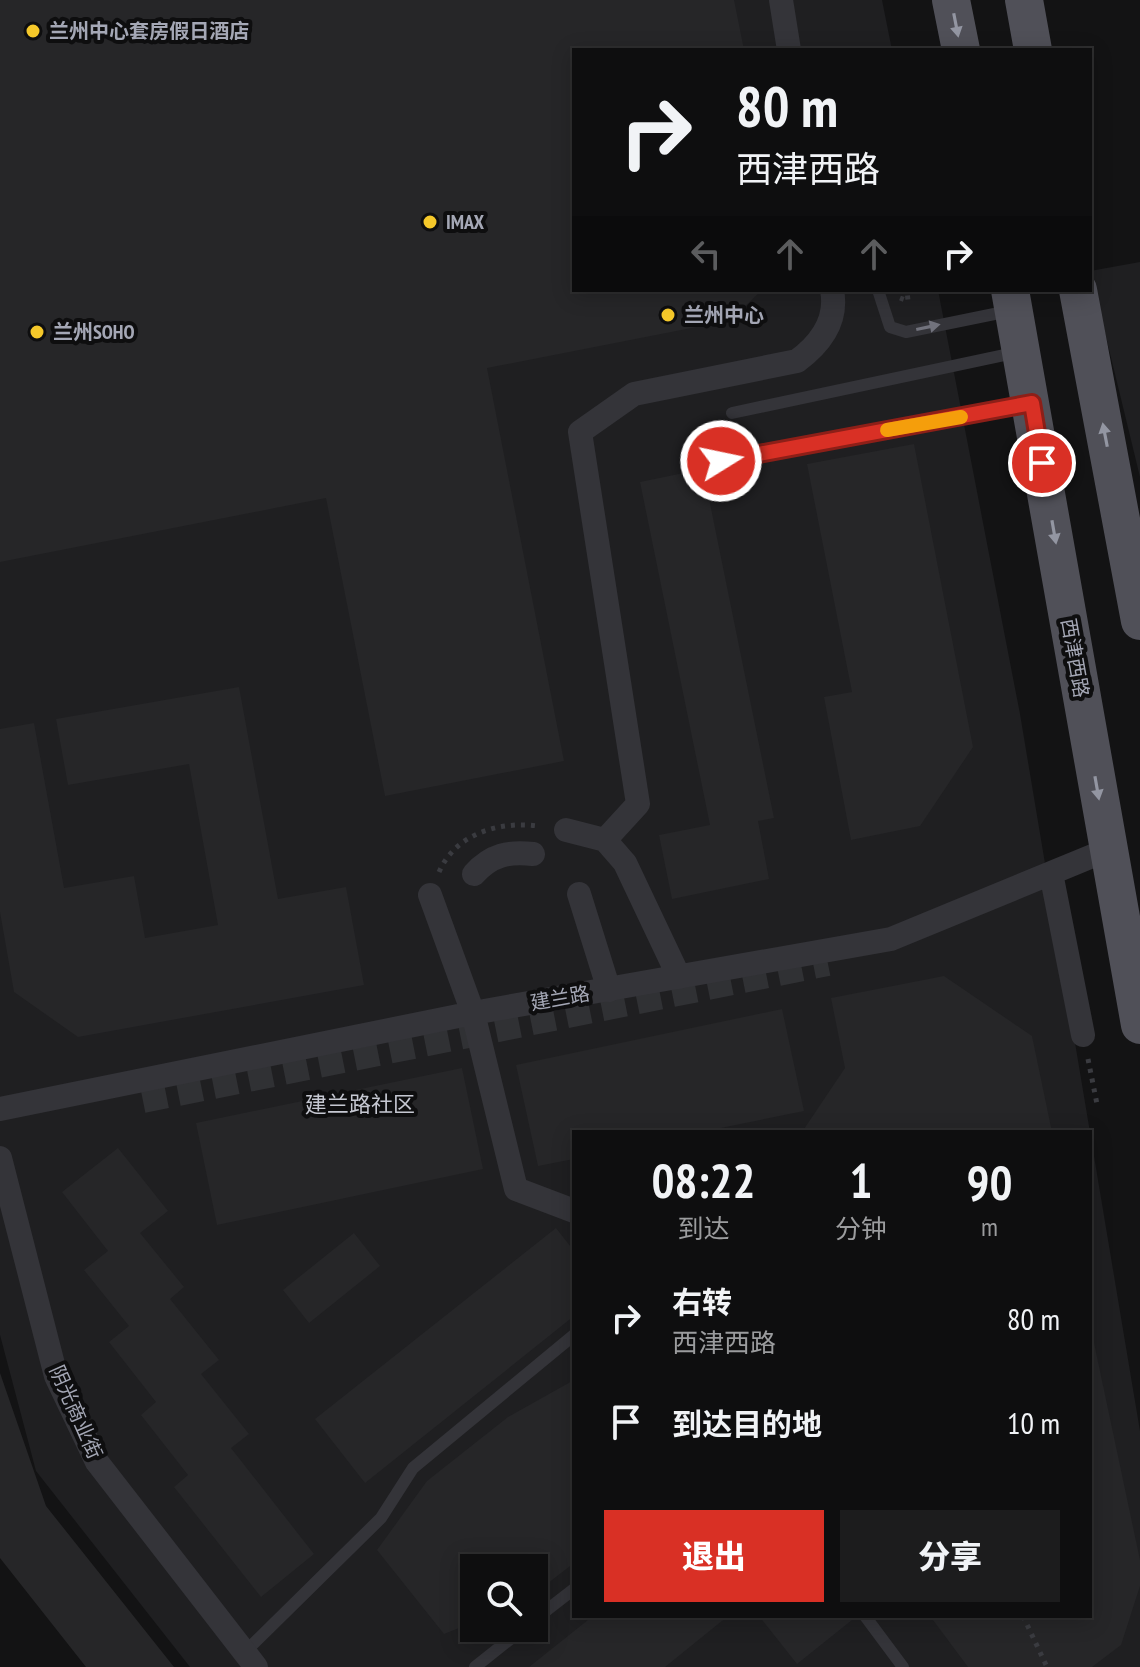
<!DOCTYPE html>
<html lang="zh">
<meta charset="utf-8">
<style>
:root{--surface:#0e0e0f;--page:#1c1c1d;--text:#f1f3f6;--muted:#9b9c9e;--line:#2e2e2f;--accent:#d93025}
body{margin:0;font-family:"PT Sans Narrow","Noto Sans SC",sans-serif;background:var(--page);color:var(--text);height:100vh;display:flex;flex-direction:column;font-size:30px;white-space:nowrap}
*{box-sizing:border-box;margin:0}
p{font-size:26px;color:var(--muted)}
.icon{flex:none;width:44px;height:44px;fill:none;stroke:currentColor;stroke-width:2;stroke-linecap:round;stroke-linejoin:round}
.map{position:relative;flex:1;overflow:hidden}
.details{position:absolute;left:572px;top:1130px;width:520px;height:488px;display:flex;flex-direction:column;background:var(--surface);border-radius:0px;box-shadow:0 4px 20px #0003,0 0 0 2px var(--line)}
.details>*{flex:none}
.hud{position:absolute;left:572px;top:48px;width:520px;height:244px;border-radius:0px;box-shadow:0 4px 20px #0003,0 0 0 2px var(--line);background:#0e0e0f;color:var(--text);overflow:hidden}
.tools{position:absolute;left:460px;top:1554px;display:grid;gap:16px}
.tools a{display:grid;place-items:center;width:88px;height:88px;border-radius:0px;background:var(--surface);box-shadow:0 4px 20px #0003,0 0 0 2px var(--line);font-size:40px}
.pin{position:absolute;display:grid;place-items:center;width:68px;height:68px;color:#fff;margin:-34px;border:4px solid #fff;border-radius:50%;box-shadow:0 2px 8px #0007}
.me{position:absolute;width:88px;margin:-44px;rotate:80deg;stroke-linejoin:round;filter:drop-shadow(0 0 6px #0008)}
.turn{display:flex;align-items:center;gap:28px;height:168px;padding:0 32px;font-size:36px}
.turn .icon{width:104px;height:104px;stroke-width:2.5}
.turn b{display:block;font-size:56px;line-height:68px}
.lanes{display:flex;align-items:center;height:76px;padding:0 32px;background:#0003;justify-content:center;gap:40px;direction:ltr}
.lanes .off{opacity:.35}
.eta{display:flex;justify-content:space-evenly;align-items:center;height:136px;text-align:center}
.eta b{font-size:48px;font-weight:800;line-height:56px}
.button{display:flex;gap:16px;margin-top:auto;padding:16px 32px}
.button a{flex:1;height:92px;border-radius:0px;background:var(--accent);color:#fff;font-size:32px;font-weight:800;line-height:92px;text-align:center}
.button a+a{background:var(--page);color:var(--text)}
ul{padding:0;list-style:none}
li{display:flex;align-items:center;gap:24px;height:104px;padding:0 32px}
li div{flex:1}
li b{display:block;font-size:30px}
li em{font-style:normal}
.map>svg:first-child{display:block}
.built{fill:#1f1f21;fill-rule:evenodd}
.building{fill:#262628}
.lines{fill:none;stroke-linecap:round;stroke-linejoin:round}
.street-tunnel{stroke:#303134;stroke-width:24;stroke-dasharray:24 12;stroke-linecap:butt}
.path{stroke:#3a3b40;stroke-width:5;stroke-dasharray:4 6;stroke-linecap:butt}
.lane{stroke:#343439;stroke-width:12}
.street{stroke:#343439;stroke-width:24}
.primary{stroke:#505058;stroke-width:38}
.oneway{fill:#9396a2}
.oneway2{fill:#72737d}
.route-casing{stroke:#8d1f18;stroke-width:20}
.route{stroke:#d93025;stroke-width:14}
.slow{stroke:#f59e0b;stroke-width:14}
.poi-dot{fill:#f5c82a;stroke:#0e0e0f;stroke-width:3}
.labels{text-anchor:middle;stroke-width:8;stroke-linejoin:round;paint-order:stroke}
.poi-label{font-size:20px;font-weight:bold;fill:#a4a7b5;stroke:#0e0e0f;text-anchor:start}
.street-label{font-size:20px;fill:#a4a7b5;stroke:#0e0e0f}
.neighbourhood-label{font-size:22px;fill:#c5c7d1;stroke:#0e0e0f}
</style>
<div class="map">
<svg width="1140" height="1667" viewBox="0 0 1140 1667">
<rect width="100%" height="100%" fill="#131314"/>
<path class="built" d="M0 0H882L892 50H574V290H938L1020 714 1140 1431V1667H190L36 1471 0 1335ZM574 1132H1090V1616H574ZM474 1568H534V1628H474Z
M1140 262V477L1090 271Z"/>
<path class="building" d="M0 0H734L744 50H574V290H762L741 310 717 323 487 368 564 761 385 796 326 498 0 562Z
M914 444 973 747 920 826 851 840 824 697 852 692 807 464Z
M703 469 774 818 758 821 769 879 672 899 659 835 710 825 640 482Z
M239 687 278 899 346 887 364 985 78 1037 14 992 0 912V729L34 723 64 888 134 876 145 938 218 925 189 764 68 785 56 719Z
M944 976 1032 1036 1052 1132H802L845 1068 831 998Z
M782 1009 804 1111 701 1132H574V1159L538 1166 516 1065Z
M462 1068 483 1169 217 1225 196 1123Z
M118 1148 168 1211 140 1233 184 1287 170 1299 219 1360 201 1374 249 1434 231 1448 314 1554 261 1597 174 1487 188 1475 141 1415 156 1402 109 1342 129 1326 84 1270 108 1251 62 1192Z
M556 1228 574 1251V1316L365 1483 315 1419Z
M354 1233 380 1266 309 1323 283 1290Z
M1090 1324 1140 1560V1586L1121 1645 1092 1667H968L930 1616H1090Z
M0 1373 46 1506 174 1667H86L0 1558Z
M574 1380V1563L534 1594V1568H474V1622L444 1634 377 1550 427 1481 508 1417Z
M593 1616H728L665 1667H529Z
M759 1616H857L797 1664Z"/>
<g class="lines">
<path class="street-tunnel" d="M143 1101 828 964"/>
<path class="path" d="M900 298 908 301 907 290
M439 872C456 833 500 821 538 826
M1088 1059 1097 1104
M1023 1616 1047 1667"/>
<path class="lane" d="M878 290 890 327 906 332 1009 311
M732 413 1018 352
M721 461 1025 405
M865 1616 903 1667
M534 1620 574 1589
M245 1652 381 1518 413 1468 574 1335
M475 1667 524 1628"/>
<path class="street" d="M781 0 789 50
M566 830 605 840 625 863 679 977
M605 840 638 804 580 432 634 394 797 361C820 344 838 321 832 290
M1051 873 1083 1035
M474 874C491 855 509 851 533 854
M579 894 609 990
M430 895 473 1013 516 1189 574 1211
M0 1109 473 1013 891 939 1107 850
M0 1158 56 1376 97 1462 256 1667"/>
<path class="primary" d="M951 0 961 50
M1024 0 1033 50
M1010 290 1140 1025
M1078 290 1140 621"/>
</g>
<defs><path id="oneway-solid" d="M-6-.8H1V-3.2L6.5 0L1 3.2V.8H-6Z" transform="scale(2)"/></defs>
<g class="oneway">
<use href="#oneway-solid" transform="translate(956 25) rotate(79)"/>
<use href="#oneway-solid" transform="translate(1105 435) rotate(-101)"/>
<use href="#oneway-solid" transform="translate(1054 532) rotate(80)"/>
<use href="#oneway-solid" transform="translate(1097 788) rotate(80)"/>
</g>
<use class="oneway2" href="#oneway-solid" transform="translate(928 327) rotate(-12)"/>
<g class="lines">
<g class="route-casing">
<path id="route" d="M721 461 1032 403 1042 463"/>
</g>
<use href="#route" class="route"/>
<path class="slow" d="M887 430 961 417"/>
</g>
<g class="poi-dot">
<circle cx="33" cy="31" r="8"/>
<circle cx="430" cy="222" r="8"/>
<circle cx="668" cy="315" r="8"/>
<circle cx="37" cy="332" r="8"/>
</g>
<g class="labels">
<g class="poi-label">
<text x="49" y="38">兰州中心套房假日酒店</text>
<text x="446" y="229">IMAX</text>
<text x="684" y="322">兰州中心</text>
<text x="53" y="339">兰州SOHO</text>
</g>
<g class="street-label">
<text transform="translate(1075 658) rotate(80)" y="7">西津西路</text>
<text transform="translate(560 998) rotate(-10)" y="7">建兰路</text>
<text transform="translate(76 1412) rotate(66)" y="7">阴光商业街</text>
</g>
<g class="neighbourhood-label">
<text x="360" y="1112">建兰路社区</text>
</g>
</g>
</svg>
<div class="tools">
<a><svg class="icon" aria-label="search" viewBox="0 0 24 24"><circle cx="10" cy="10" r="6"/><path d="M15 15l6 6"/></svg></a>
</div>
<div class="pin" style="left:1042px;top:463px;background:#d93025"><svg class="icon" aria-label="arrive" viewBox="0 0 24 24"><path d="M6 21V4h12l-3 4 3 4H6"/></svg></div>
<svg class="me" style="left:721px;top:461px" viewBox="-20 -20 40 40"><circle r="17" fill="#d93025" stroke="#fff" stroke-width="3"/><path d="M0-11L8 9 0 5-8 9z" fill="#fff"/></svg>
<div class="hud">
<div class="turn"><svg class="icon" aria-label="right" viewBox="0 0 24 24"><path d="M7 20v-9h11M14 6l5 5-5 5"/></svg><div><b>80 m</b>西津西路</div></div>
<div class="lanes"><svg class="icon off" aria-label="left" viewBox="0 0 24 24"><path d="M17 20v-9H6M10 6l-5 5 5 5"/></svg><svg class="icon off" aria-label="ahead" viewBox="0 0 24 24"><path d="M12 20V5M6 11l6-6 6 6"/></svg><svg class="icon off" aria-label="ahead" viewBox="0 0 24 24"><path d="M12 20V5M6 11l6-6 6 6"/></svg><svg class="icon" aria-label="right" viewBox="0 0 24 24"><path d="M7 20v-9h11M14 6l5 5-5 5"/></svg></div>
</div>
<section class="details">
<div class="eta">
<div><b>08:22</b><p>到达</p></div>
<div><b>1</b><p>分钟</p></div>
<div><b>90</b><p>m</p></div>
</div>
<ul>
<li><svg class="icon" aria-label="right" viewBox="0 0 24 24"><path d="M7 20v-9h11M14 6l5 5-5 5"/></svg><div><b>右转</b><p>西津西路</p></div><em>80 m</em></li>
<li><svg class="icon" aria-label="arrive" viewBox="0 0 24 24"><path d="M6 21V4h12l-3 4 3 4H6"/></svg><div><b>到达目的地</b></div><em>10 m</em></li>
</ul>
<div class="button"><a>退出</a><a>分享</a></div>
</section>
</div>
